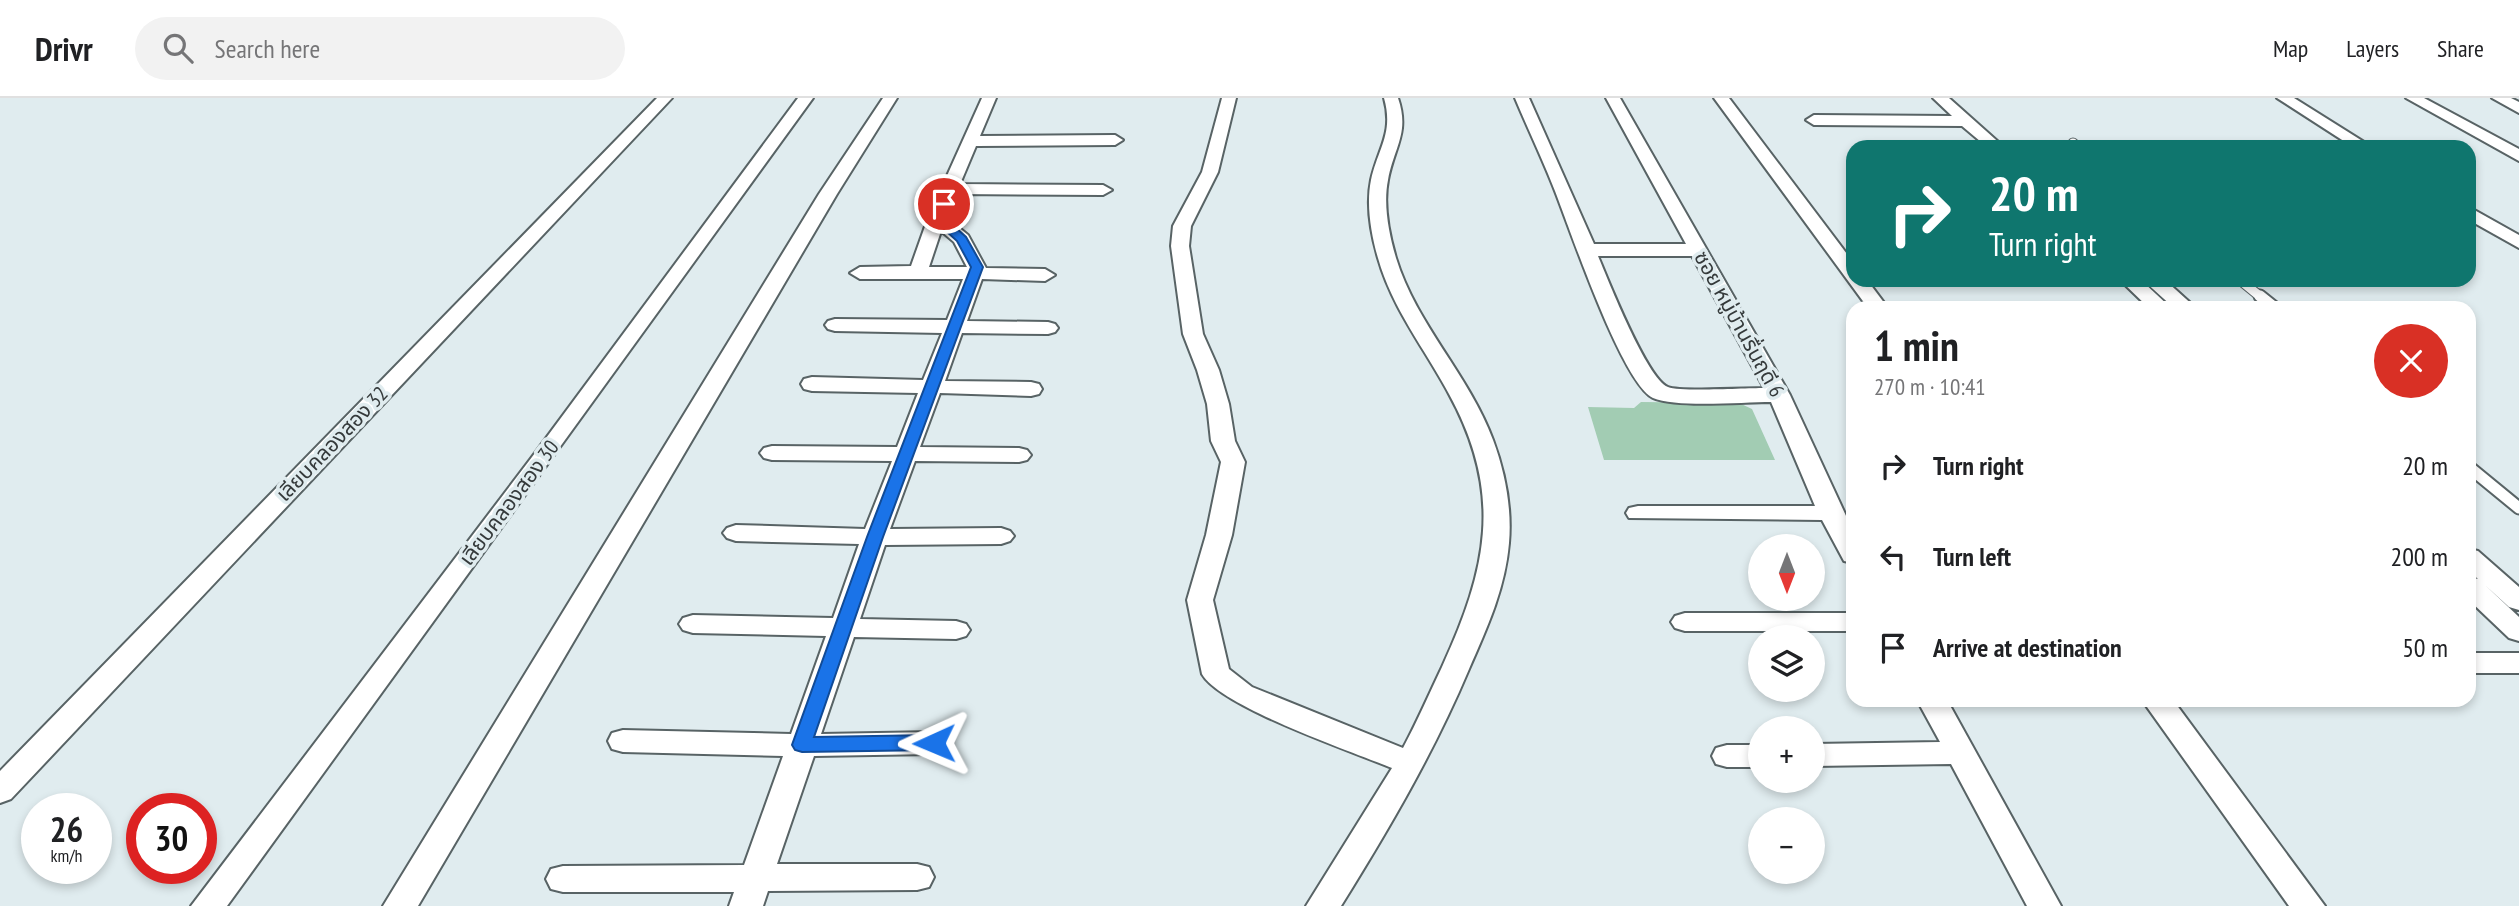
<!DOCTYPE html>
<meta charset="utf-8">
<style>
:root{--surface:#fff;--page:#f2f2f2;--text:#202124;--muted:#757577;--line:#e0e0e0}
body{margin:0;font-family:"PT Sans Narrow","Noto Sans Thai",sans-serif;background:var(--page);color:var(--text);height:100vh;display:flex;flex-direction:column;font-size:26px;white-space:nowrap}
*{box-sizing:border-box;margin:0}
p{font-size:23px;color:var(--muted)}
.icon{flex:none;width:38px;height:38px;fill:none;stroke:currentColor;stroke-width:2;stroke-linecap:round;stroke-linejoin:round}
.map{position:relative;flex:1;overflow:hidden}
.sheet{position:absolute;left:1846px;top:203px;width:630px;height:406px;display:flex;flex-direction:column;background:var(--surface);border-radius:21px;box-shadow:0 4px 10px #0003}
.sheet>*{flex:none}
.banner{position:absolute;left:1846px;top:42px;width:630px;height:147px;border-radius:21px;box-shadow:0 4px 10px #0003;background:#0f766e;color:#fff;overflow:hidden}
.needle{width:46px;rotate:180deg}
.buttons{position:absolute;left:1748px;top:436px;display:grid;gap:14px}
.buttons a{display:grid;place-items:center;width:77px;height:77px;border-radius:50%;background:var(--surface);box-shadow:0 4px 10px #0003;font-size:35px}
.speed{position:absolute;left:21px;top:695px;display:flex;gap:14px;font-size:35px;font-weight:700;text-align:center}
.speed>*{display:grid;place-content:center;width:91px;height:91px;border-radius:50%;background:var(--surface);box-shadow:0 4px 10px #0003;line-height:1}
.speed small{font-size:18px;font-weight:400}
.speed .limit{border:10px solid #d22;background:#fff;color:#111}
.pin{position:absolute;display:grid;place-items:center;width:60px;height:60px;color:#fff;margin:-30px;border:4px solid #fff;border-radius:50%;box-shadow:0 2px 7px #0007}
.me{position:absolute;width:77px;margin:-38px;rotate:269deg;stroke-linejoin:round;filter:drop-shadow(0 0 5px #0008)}
.turn{display:flex;align-items:center;gap:24px;height:147px;padding:0 28px;font-size:32px}
.turn .icon{width:91px;height:91px;stroke-width:2.5}
.turn b{display:block;font-size:49px;line-height:60px}
.round{display:grid;place-items:center;flex:none;width:74px;height:74px;border-radius:37px;background:var(--page)}
.headline{display:flex;align-items:center;justify-content:space-between;height:119px;padding:0 28px}
h1{font-size:42px;font-weight:700;line-height:52px}
ul{padding:0;list-style:none}
li{display:flex;align-items:center;gap:21px;height:91px;padding:0 28px}
li div{flex:1}
li b{display:block;font-size:26px}
li em{font-style:normal}
header{display:flex;align-items:center;gap:42px;box-sizing:border-box;height:98px;padding:0 35px;background:var(--surface);border-bottom:2px solid var(--line)}
header strong{font-size:33px}
nav{display:flex;gap:38px;margin-inline-start:auto;font-size:24px}
.search{width:490px;height:63px;background:var(--page);display:flex;align-items:center;gap:18px;box-sizing:border-box;padding:0 24px;border-radius:38px;color:var(--muted);font-size:26px}
.map>svg:first-child{display:block}
.green{fill:#a2ccb3}
.lines{fill:none;stroke-linecap:round;stroke-linejoin:round}
.lane-far1-casing{stroke:#586365;stroke-width:11}
.lane-casing{stroke:#586365;stroke-width:15}
.street-casing{stroke:#586365;stroke-width:4}
.lane-far1{stroke:#fff;stroke-width:9}
.lane{stroke:#fff;stroke-width:11}
.street{fill:#fff;fill-rule:evenodd}
.route{fill:#1a73e8;stroke:#114b97;stroke-width:2}
.labels{text-anchor:middle;stroke-width:7;stroke-linejoin:round;paint-order:stroke}
.street-label{font-size:21px;fill:#353a3b;stroke:#e0ecef}
</style>
<header>
<strong>Drivr</strong>
<div class="search"><svg class="icon" aria-label="search" viewBox="0 0 24 24"><circle cx="10" cy="10" r="6"/><path d="M15 15l6 6"/></svg>Search here</div>
<nav><a>Map</a><a>Layers</a><a>Share</a></nav>
</header>
<div class="map">
<svg width="2519" height="808" viewBox="0 0 2519 808">
<rect width="100%" height="100%" fill="#e0ecef"/>
<path class="green" d="M1641 304 1739 305 1752 311 1775 362H1604L1588 309 1634 310Z"/>
<g class="lines">
<g class="lane-far1-casing">
<path id="lane-far1" d="M2073 45 2077 49
M2240 182 2262 200"/>
</g>
<g class="lane-casing">
<path id="lane" d="M2260 198 2275 210
M2469 369 2519 410"/>
</g>
<g class="street-casing">
<path id="street" d="M657 0H672L11 701 0 705V673Z
M798 0H813L227 808H191L532 359Z
M883 0H897L837 96 418 808H383L819 96Z
M982 0H996L980 38 1115 37 1123 42 1115 47 976 48 960 86 1103 87 1112 92 1103 97 956 96 946 119 968 137 986 170 1045 171 1055 177 1045 183 982 181 967 223 1048 224 1055 226 1058 230 1055 234 1048 236 962 235 945 283 1031 284 1039 286 1042 291 1039 296 1031 298 940 295 920 349 1019 350 1027 352 1031 357 1027 362 1019 364 915 363 890 431 1001 430 1010 433 1014 438 1010 443 1001 446 885 447 860 521 956 523 966 526 970 532 966 538 956 541 854 539 821 636 934 634 945 637 949 645 945 653 934 656 814 658 777 766H917L929 769 934 779 929 789 917 792 768 793 763 808H729L734 794H563L551 791 546 781 551 771 563 768 744 767 783 658 623 654 612 651 608 643 612 635 623 632 791 636 826 538 693 535 683 532 679 526 683 520 693 517 833 520 859 446 736 443 727 440 723 435 727 430 736 427 865 431 892 363 772 362 764 360 760 355 764 350 772 348 897 349 918 295 812 293 804 291 801 286 804 281 812 279 923 282 942 235 835 233 828 231 825 227 828 223 835 221 947 222 963 181H860L850 175 860 169 911 168 928 120ZM941 133 954 144 967 169H929Z
M1222 0H1236L1218 74 1191 128 1189 148 1203 236 1219 272 1229 306 1235 343 1245 364 1232 437 1213 502 1229 571 1252 589 1403 650C1417 624 1429 596 1442 569 1487 471 1504 396 1449 296 1425 251 1392 210 1378 160 1371 136 1366 106 1371 82 1378 50 1394 35 1384 0H1398C1410 35 1394 49 1388 82 1383 107 1389 136 1396 160 1416 226 1469 277 1493 342 1505 374 1512 411 1509 445 1505 491 1487 530 1469 571 1434 654 1389 731 1341 808H1306L1392 670C1351 653 1221 609 1202 576L1187 502 1206 437 1221 364 1211 343 1207 306 1197 272 1183 236 1171 148 1173 128 1202 74Z
M1515 0H1529L1594 146H1686L1606 0H1620L1790 297 1853 433V465L1844 463 1822 422 1629 420 1626 415 1629 410 1638 408H1815L1771 304C1744 304 1675 310 1653 300 1622 285 1570 131 1555 93 1543 62 1528 31 1515 0ZM1598 158H1692L1764 290C1746 290 1680 294 1668 289 1647 281 1608 182 1598 158Z
M1714 0H1729L1853 164V182H1867L1888 210H1868Z
M1933 0H1949L2004 49H1987L1962 28 1814 27 1806 22 1814 17 1952 18Z
M2277 0H2294L2372 49H2353Z
M2406 0H2424L2519 51V63Z
M2492 0H2511L2519 4V15Z
M2469 109 2519 137V150L2469 122Z
M2120 182H2141L2171 210H2149Z
M2143 182H2165L2196 210H2174Z
M2469 451 2478 453 2519 489V512L2509 509 2485 487 2519 519V543L2509 540 2469 502V479L2478 481 2469 473Z
M1685 515H1853V533H1685L1675 530 1671 524 1675 518Z
M2469 555H2519V575H2469Z
M1917 602H1947L2061 808H2027L1951 666 1813 668V646L1940 644Z
M2142 602H2173L2325 808H2289Z
M1727 647H1760V669H1727L1716 666 1712 658 1716 650Z"/>
</g>
<use href="#lane-far1" class="lane-far1"/>
<use href="#lane" class="lane"/>
<use href="#street" class="street"/>
</g>
<path class="route" d="M944 102 949 106 944 119 966 139 983 169 883 439 814 639 934 637 941 639 944 645 941 650 934 652 802 654 795 652 792 647 867 439 971 169 957 143 932 120 938 106Z"/>
<g class="labels">
<g class="street-label">
<text transform="translate(1739 226) rotate(61)" y="7">ซอย หมู่บ้านรื่นฤดี 6</text>
<text transform="translate(332 346) rotate(-46)" y="7">เลียบคลองสอง 32</text>
<text transform="translate(509 405) rotate(-53)" y="7">เลียบคลองสอง 30</text>
</g>
</g>
</svg>
<div class="buttons">
<a><svg class="needle" viewBox="-14 -14 28 28"><path d="M0-13l5 13h-10z" fill="#e53935"/><path d="M0 13l5-13h-10z" fill="#757577"/></svg></a>
<a><svg class="icon" aria-label="layers" viewBox="0 0 24 24"><path d="M12 4l9 5-9 5-9-5zM3 14l9 5 9-5"/></svg></a>
<a>+</a>
<a>−</a>
</div>
<div class="speed"><div>26<small>km/h</small></div><div class="limit">30</div></div>
<div class="pin" style="left:944px;top:106px;background:#d93025"><svg class="icon" aria-label="arrive" viewBox="0 0 24 24"><path d="M6 21V4h12l-3 4 3 4H6"/></svg></div>
<svg class="me" style="left:934px;top:645px" viewBox="-20 -20 40 40"><path d="M0-17L14 15 0 8-14 15z" fill="#1a73e8" stroke="#fff" stroke-width="4"/></svg>
<div class="banner">
<div class="turn"><svg class="icon" aria-label="right" viewBox="0 0 24 24"><path d="M7 20v-9h11M14 6l5 5-5 5"/></svg><div><b>20 m</b>Turn right</div></div>
</div>
<section class="sheet">
<div class="headline"><div><h1>1 min</h1><p>270 m · 10:41</p></div><a class="round" style="background:#d93025;color:#fff"><svg class="icon" aria-label="close" viewBox="0 0 24 24"><path d="M6 6l12 12M18 6L6 18"/></svg></a></div>
<ul>
<li><svg class="icon" aria-label="right" viewBox="0 0 24 24"><path d="M7 20v-9h11M14 6l5 5-5 5"/></svg><div><b>Turn right</b></div><em>20 m</em></li>
<li><svg class="icon" aria-label="left" viewBox="0 0 24 24"><path d="M17 20v-9H6M10 6l-5 5 5 5"/></svg><div><b>Turn left</b></div><em>200 m</em></li>
<li><svg class="icon" aria-label="arrive" viewBox="0 0 24 24"><path d="M6 21V4h12l-3 4 3 4H6"/></svg><div><b>Arrive at destination</b></div><em>50 m</em></li>
</ul>
</section>
</div>
